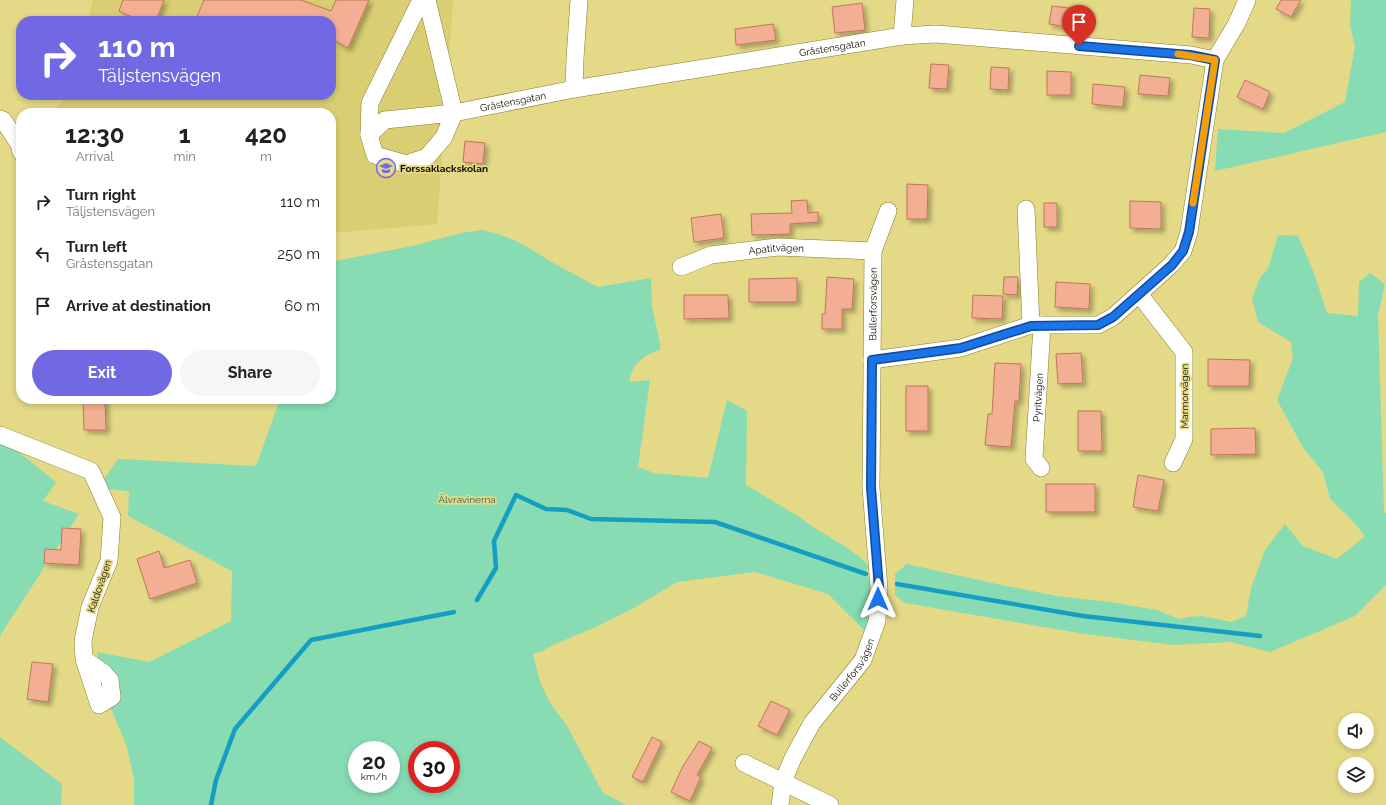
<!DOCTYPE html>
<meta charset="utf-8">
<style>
:root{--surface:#fff;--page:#f6f6f6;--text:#222;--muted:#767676;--accent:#7168e3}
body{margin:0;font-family:Raleway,sans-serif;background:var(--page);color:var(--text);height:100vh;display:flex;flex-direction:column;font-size:15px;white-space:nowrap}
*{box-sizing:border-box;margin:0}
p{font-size:13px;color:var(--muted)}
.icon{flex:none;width:22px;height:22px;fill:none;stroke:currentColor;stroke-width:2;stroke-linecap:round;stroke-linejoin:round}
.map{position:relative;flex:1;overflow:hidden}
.side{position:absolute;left:16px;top:108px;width:320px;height:296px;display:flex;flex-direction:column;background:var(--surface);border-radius:16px;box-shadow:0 2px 6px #0003}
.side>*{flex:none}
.top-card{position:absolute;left:16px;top:16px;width:320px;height:84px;border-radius:16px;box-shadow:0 2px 6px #0003;background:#7168e3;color:#fff;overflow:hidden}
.controls{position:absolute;left:1338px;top:713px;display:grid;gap:8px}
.controls a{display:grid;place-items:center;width:36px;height:36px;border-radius:50%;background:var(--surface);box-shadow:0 2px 6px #0003;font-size:20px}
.speed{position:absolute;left:348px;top:741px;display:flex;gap:8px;font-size:20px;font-weight:700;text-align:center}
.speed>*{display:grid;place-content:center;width:52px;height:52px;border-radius:50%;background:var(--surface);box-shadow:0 2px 6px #0003;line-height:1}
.speed small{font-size:10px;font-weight:400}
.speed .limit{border:6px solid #d22;background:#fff;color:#111}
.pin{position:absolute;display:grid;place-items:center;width:34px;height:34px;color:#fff;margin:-41px -17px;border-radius:50% 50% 50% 0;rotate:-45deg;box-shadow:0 0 4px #0007}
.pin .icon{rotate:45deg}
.me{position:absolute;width:44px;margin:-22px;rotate:0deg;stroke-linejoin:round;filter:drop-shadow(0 0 3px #0008)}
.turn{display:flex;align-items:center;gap:14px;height:84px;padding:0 16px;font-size:18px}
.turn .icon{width:52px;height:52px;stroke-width:2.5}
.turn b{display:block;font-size:28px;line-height:34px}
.eta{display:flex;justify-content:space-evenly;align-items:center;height:68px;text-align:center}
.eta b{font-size:24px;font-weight:700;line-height:28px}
.primary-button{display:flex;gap:8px;margin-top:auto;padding:8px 16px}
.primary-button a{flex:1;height:46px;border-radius:24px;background:var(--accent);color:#fff;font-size:16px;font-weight:700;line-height:46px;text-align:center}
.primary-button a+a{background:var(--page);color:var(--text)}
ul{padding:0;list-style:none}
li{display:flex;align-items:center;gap:12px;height:52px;padding:0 16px}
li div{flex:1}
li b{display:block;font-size:15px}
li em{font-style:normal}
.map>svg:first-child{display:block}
.built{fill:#d9ce72}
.green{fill:#87dcb4;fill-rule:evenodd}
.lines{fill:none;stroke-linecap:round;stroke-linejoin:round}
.stream{stroke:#169ec2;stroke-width:4.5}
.building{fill:#f2af94;stroke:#c17657;filter:url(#shadow)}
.minor-casing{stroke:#887e29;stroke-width:18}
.minor{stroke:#fff;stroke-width:17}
.route-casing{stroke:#114b97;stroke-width:10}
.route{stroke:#1a73e8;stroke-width:7}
.slow{stroke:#f59e0b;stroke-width:7}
.labels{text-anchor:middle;stroke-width:3.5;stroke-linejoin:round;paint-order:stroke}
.street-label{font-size:10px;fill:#110e00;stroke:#e3d986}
.poi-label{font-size:10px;font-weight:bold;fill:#110e00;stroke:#e3d986;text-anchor:start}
.park-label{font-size:10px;fill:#2d634b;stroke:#e3d986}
</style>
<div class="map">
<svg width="1386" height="805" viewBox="0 0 1386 805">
<defs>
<filter id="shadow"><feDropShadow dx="3.5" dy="3.5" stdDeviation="2" flood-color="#0004"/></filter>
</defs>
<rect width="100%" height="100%" fill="#e3d986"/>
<path class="built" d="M93 0H453L437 224 331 233V113H44L55 110 68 95H331V21H88Z"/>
<path class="green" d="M1351 0H1386V132L1215 171 1218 129 1284 133 1345 102 1355 47 1350 25Z
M483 230 504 236 524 245 555 264 598 287 651 278 652 306 661 349C645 355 631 363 630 382L650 380 638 467 654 473 708 478 727 400 747 411 746 485 801 518C823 536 850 545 869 566L866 571 860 572 875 580 868 634 828 594 755 572 677 582 632 609 591 629 555 644 542 651 533 654 540 682 550 703 566 724 603 793 626 805H134V778L126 744 105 695 97 652 149 662 231 621 232 571 128 516 129 492 126 491 98 488 118 459 256 466 280 399H331V262L417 245 461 233ZM357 750H391V784H357ZM417 750H451V784H417Z
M1278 235 1298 236 1314 273 1327 313 1358 316 1359 282 1370 273 1385 284 1378 315 1384 512 1386 513V585L1355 616 1270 652 1231 642 1172 645 1079 633 905 603 895 595V574L907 564 992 583 1057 596 1110 602 1157 610 1179 619 1188 617 1201 616 1232 622 1246 616 1251 588 1265 550 1285 524 1303 546 1337 559 1365 536 1352 520 1330 499 1323 472 1304 449 1277 400 1293 358 1291 342 1258 322 1252 298 1261 276 1268 269Z
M0 437 56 482 43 501 79 514 1 634 0 638Z
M0 737 62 784 61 805H0Z"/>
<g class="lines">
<path class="stream" d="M897 584 1083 616 1260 636
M477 600 496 568 494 541 516 495 546 509 567 510 591 519 715 522 866 574
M211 805 216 780 235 729 311 640 454 612"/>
</g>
<path class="building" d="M123 0H164L156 21H141L119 11Z
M204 0H301L331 11 336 0H369L348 48 331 38V21H195Z
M1281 0H1301L1291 17 1276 9Z
M862 3 865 30 835 33 832 7Z
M1052 6 1077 9 1074 28 1049 24Z
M1194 8 1210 9 1209 38 1192 37Z
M773 24 776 40 736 45 735 29Z
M931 64 949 65 947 89 929 88Z
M991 67 1009 68 1008 90 990 89Z
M1047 71 1071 72V95H1047Z
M1140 75 1170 78 1168 96 1138 94Z
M1245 80 1270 92 1263 109 1237 97Z
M1093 84 1125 87 1123 107 1092 104Z
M465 141 485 143 483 164 463 162Z
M907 184 928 185 927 219H907Z
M807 200 808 213 818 212V222L790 224V234L752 235 751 214 792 213 791 201Z
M1130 201 1161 202V229L1130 228Z
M1044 203H1057V227H1044Z
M721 214 724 238 694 242 691 218Z
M827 277 854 279 852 309H842V329H822V314H825Z
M1004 277H1018L1017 295 1003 294Z
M797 278V302H749V279Z
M1056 282 1090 284 1089 309 1055 307Z
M684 295H728L729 318 684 319Z
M973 295 1003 296 1002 319 972 318Z
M1081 353 1083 383 1058 384 1056 354Z
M1208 359 1250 360 1249 386H1208Z
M995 363 1021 364 1019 401H1015L1011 447 985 445 988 414H992Z
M906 386H928V431H906Z
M105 399 106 430H84L83 400Z
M1078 411H1101L1102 451H1078Z
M1255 428 1256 454 1211 455V429Z
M1138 475 1164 480 1158 511 1133 507Z
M1046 484H1095V512H1046Z
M62 528 81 529 79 565 44 563 45 549 61 550Z
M159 551 164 568 190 560 197 583 150 599 137 559Z
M32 662 53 664 48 702 27 699Z
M771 701 790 710 777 735 758 726Z
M652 737 662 742 643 782 632 777Z
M699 741 712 748 697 775 701 777 690 801 671 792 682 768Z"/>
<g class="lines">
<g class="minor-casing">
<g id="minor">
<path id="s1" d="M427 0 454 113 444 137 427 157 406 164 375 155 369 135 385 120 454 113 574 89 902 36 936 34 1191 55 1215 60"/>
<path d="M902 36 905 0"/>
<path d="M574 89 575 59 579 0"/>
<path d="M0 119 3 120 19 144 21 152"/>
<path d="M369 135 370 103 421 0"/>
<path d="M1026 209 1031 325"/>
<path id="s2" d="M681 267 711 255 778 247 873 251"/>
<path d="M1139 294 1184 352V439L1173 463"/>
<path d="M872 360 961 348 1031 325H1098L1113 317 1171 265 1183 251 1189 232 1215 60 1237 23 1247 0"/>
<path d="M0 435 91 471 112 517 109 561 90 607 83 641 84 659 99 705 112 697 110 680 104 673 84 659"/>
<path id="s3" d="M1041 468 1034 459 1042 325"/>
<path d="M744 763 830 805"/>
<path id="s4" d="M780 805 783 782 793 758 812 723 863 660 877 621 879 588 871 488 873 251 888 211"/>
</g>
</g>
<use href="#minor" class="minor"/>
</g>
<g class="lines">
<g class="route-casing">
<path id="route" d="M878 599 879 588 871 488 872 360 961 348 1031 326 1098 325 1113 317 1172 265 1183 251 1189 232 1215 60 1190 55 1079 46"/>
</g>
<use href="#route" class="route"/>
<path class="slow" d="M1178 54 1215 60 1193 203"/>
</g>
<defs>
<g id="school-ring" transform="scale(1)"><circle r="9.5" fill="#e3d986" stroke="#7168e3" stroke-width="1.5"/><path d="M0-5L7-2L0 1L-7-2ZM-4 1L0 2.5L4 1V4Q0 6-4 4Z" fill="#7168e3"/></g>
</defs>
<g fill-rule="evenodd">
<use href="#school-ring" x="386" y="168"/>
</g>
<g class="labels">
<g class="street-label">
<text dy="4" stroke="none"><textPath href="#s1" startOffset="719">Gråstensgatan</textPath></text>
<text dy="4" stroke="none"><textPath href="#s1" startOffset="395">Gråstensgatan</textPath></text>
<text dy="4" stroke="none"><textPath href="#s2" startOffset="98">Apatitvägen</textPath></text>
<text dy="4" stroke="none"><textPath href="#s4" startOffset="529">Bullerforsvägen</textPath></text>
<text transform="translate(1184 396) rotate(-90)" y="4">Marmorvägen</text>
<text dy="4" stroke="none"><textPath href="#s3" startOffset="73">Pyritvägen</textPath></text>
<text transform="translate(99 586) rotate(-71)" y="4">Kaldovägen</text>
<text dy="4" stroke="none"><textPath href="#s4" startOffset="156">Bullerforsvägen</textPath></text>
</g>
<g class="poi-label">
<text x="400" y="172">Forssaklackskolan</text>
</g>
<g class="park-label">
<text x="467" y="503">Älvravinerna</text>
</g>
</g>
</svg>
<div class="controls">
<a><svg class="icon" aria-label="sound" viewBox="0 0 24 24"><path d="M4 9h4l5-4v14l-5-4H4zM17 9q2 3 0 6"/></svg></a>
<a><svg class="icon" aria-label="layers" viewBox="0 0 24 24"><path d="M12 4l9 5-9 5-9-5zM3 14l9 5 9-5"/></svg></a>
</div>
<div class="speed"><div>20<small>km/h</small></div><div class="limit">30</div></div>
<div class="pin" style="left:1079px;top:46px;background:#d93025"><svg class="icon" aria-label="arrive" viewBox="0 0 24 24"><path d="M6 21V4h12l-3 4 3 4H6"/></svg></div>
<svg class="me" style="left:878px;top:599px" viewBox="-20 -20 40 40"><path d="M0-17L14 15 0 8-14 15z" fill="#1a73e8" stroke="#fff" stroke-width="4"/></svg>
<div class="top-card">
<div class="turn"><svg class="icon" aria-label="right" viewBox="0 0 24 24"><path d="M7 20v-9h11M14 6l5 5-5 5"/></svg><div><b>110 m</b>Täljstensvägen</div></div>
</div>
<section class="side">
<div class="eta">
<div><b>12:30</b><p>Arrival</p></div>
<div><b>1</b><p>min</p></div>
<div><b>420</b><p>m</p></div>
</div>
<ul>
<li><svg class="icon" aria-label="right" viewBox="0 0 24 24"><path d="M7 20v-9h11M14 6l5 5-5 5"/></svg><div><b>Turn right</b><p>Täljstensvägen</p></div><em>110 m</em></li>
<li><svg class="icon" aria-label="left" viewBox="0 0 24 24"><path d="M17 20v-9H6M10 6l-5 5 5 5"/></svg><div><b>Turn left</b><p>Gråstensgatan</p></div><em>250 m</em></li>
<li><svg class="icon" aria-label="arrive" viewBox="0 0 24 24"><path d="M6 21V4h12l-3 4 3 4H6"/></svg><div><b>Arrive at destination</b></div><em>60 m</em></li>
</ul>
<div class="primary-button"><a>Exit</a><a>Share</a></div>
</section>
</div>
